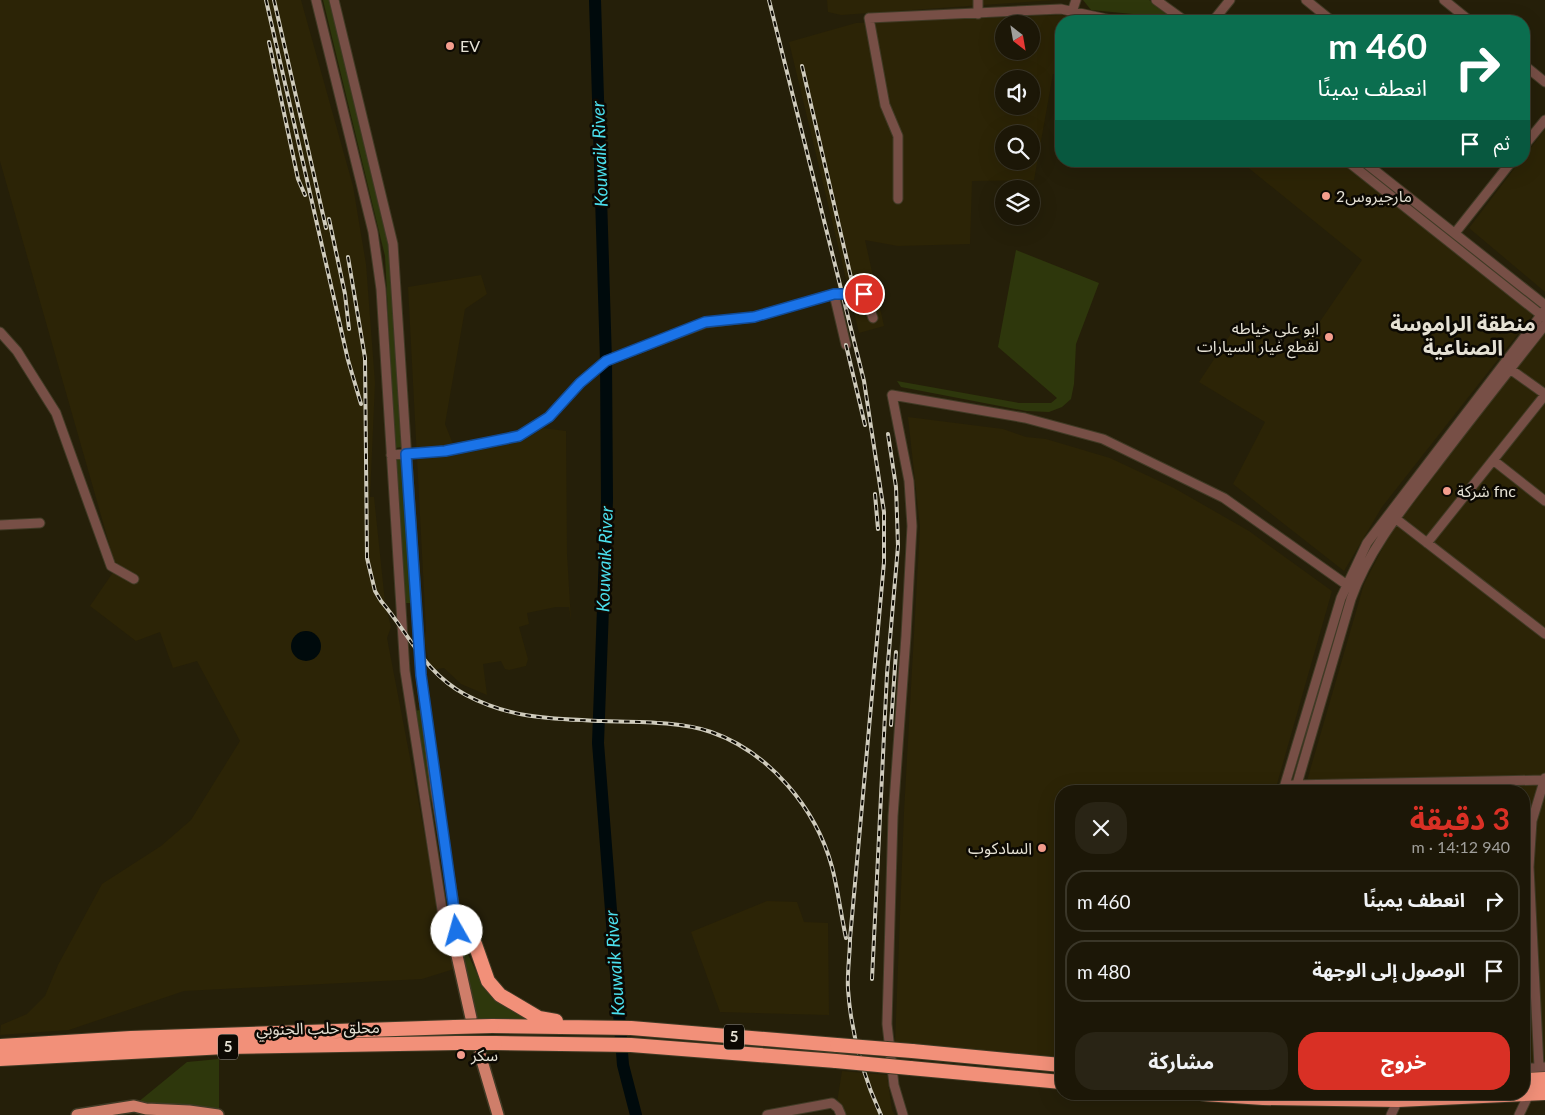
<!DOCTYPE html>
<html lang="ar">
<meta charset="utf-8">
<style>
:root{--surface:#1c1707;--page:#292415;--text:#f1f3f6;--muted:#a09f9b;--line:#3a3628;--accent:#d93025}
body{margin:0;font-family:Lato,"Noto Sans Arabic",sans-serif;background:var(--page);color:var(--text);direction:rtl;height:100vh;display:flex;flex-direction:column;font-size:19px;white-space:nowrap}
*{box-sizing:border-box;margin:0}
p{font-size:16px;color:var(--muted)}
.icon{flex:none;width:28px;height:28px;fill:none;stroke:currentColor;stroke-width:2;stroke-linecap:round;stroke-linejoin:round}
.map{position:relative;flex:1;overflow:hidden;direction:ltr}
.panel{position:absolute;left:1055px;top:785px;width:475px;height:315px;display:flex;flex-direction:column;background:var(--surface);border-radius:20px;box-shadow:0 5px 20px #0002,0 0 0 1px var(--line);direction:rtl}
.panel>*{flex:none}
.banner{position:absolute;left:1055px;top:15px;width:475px;height:152px;border-radius:20px;box-shadow:0 5px 20px #0002,0 0 0 1px var(--line);direction:rtl;background:#0b6e4f;color:#fff;overflow:hidden}
.needle{width:32px;rotate:149deg}
.fabs{position:absolute;left:995px;top:15px;display:grid;gap:10px}
.fabs a{display:grid;place-items:center;width:45px;height:45px;border-radius:50%;background:var(--surface);box-shadow:0 5px 20px #0002,0 0 0 1px var(--line);font-size:25px}
.pin{position:absolute;display:grid;place-items:center;width:42px;height:42px;color:#fff;margin:-21px;border:2px solid #fff;border-radius:50%;box-shadow:0 1px 5px #0007}
.me{position:absolute;width:55px;margin:-28px;rotate:353deg;stroke-linejoin:round;filter:drop-shadow(0 0 4px #0008)}
.turn{display:flex;align-items:center;gap:18px;height:105px;padding:0 20px;font-size:22px}
.turn .icon{width:65px;height:65px;stroke-width:2.5}
.turn b{display:block;font-size:35px;line-height:42px}
.then{display:flex;align-items:center;height:48px;padding:0 20px;background:#0003;gap:10px;font-size:19px}
.round{display:grid;place-items:center;flex:none;width:52px;height:52px;border-radius:20px;background:var(--page)}
.summary{display:flex;align-items:center;justify-content:space-between;height:85px;padding:0 20px}
h1{font-size:30px;font-weight:700;line-height:38px;color:var(--accent)}
.button{display:flex;gap:10px;margin-top:auto;padding:10px 20px}
.button a{flex:1;height:58px;border-radius:20px;background:var(--accent);color:#fff;font-size:20px;font-weight:700;line-height:58px;text-align:center}
.button a+a{background:var(--page);color:var(--text)}
ul{padding:0;list-style:none}
li{display:flex;align-items:center;gap:15px;height:62px;margin:0 10px 8px;padding:0 10px;border:2px solid var(--line);border-radius:20px}
li div{flex:1}
li b{display:block;font-size:19px}
li em{font-style:normal}
.map>svg:first-child{display:block}
.built{fill:#2c2406;fill-rule:evenodd}
.green{fill:#2e370c}
.water{fill:#000a0c}
.lines{fill:none;stroke-linecap:round;stroke-linejoin:round}
.river{stroke:#000a0c;stroke-width:12}
.minor-casing{stroke:#403a25;stroke-width:11}
.major-casing{stroke:#403a25;stroke-width:14}
.highway-casing{stroke:#403a25;stroke-width:16}
.minor{stroke:#774f46;stroke-width:9}
.major{stroke:#cf7e6a;stroke-width:11}
.highway{stroke:#f29079;stroke-width:14}
.rail-casing{stroke:#cfcbbc;stroke-width:4}
.rail{stroke:#0c0903;stroke-width:2;stroke-dasharray:5.5;stroke-linecap:butt}
.highway-bridge-casing{stroke:#403a25;stroke-width:16;stroke-linecap:butt}
.highway-bridge{stroke:#f29079;stroke-width:14}
.route-casing{stroke:#114b97;stroke-width:12}
.route{stroke:#1a73e8;stroke-width:9}
.poi-dot{fill:#f49d8d;stroke:#0c0903;stroke-width:2}
.labels{text-anchor:middle;stroke-width:5;stroke-linejoin:round;paint-order:stroke}
.shield{fill:#0c0903;stroke:#a4a095;stroke-width:1}
.shield-label{font-size:15px;font-weight:bold;fill:#e5e1d4}
.poi-label{font-size:16px;fill:#e5e1d4;stroke:#0c0903;text-anchor:start}
.street-label{font-size:16px;fill:#e5e1d4;stroke:#0c0903}
.water-label{font-size:18px;font-style:italic;fill:#4bdfed;stroke:#0c0903}
.district-label{font-size:21px;font-weight:bold;fill:#e5e1d4;stroke:#0c0903}
</style>
<div class="map">
<svg width="1545" height="1115" viewBox="0 0 1545 1115">
<rect width="100%" height="100%" fill="#251f09"/>
<path class="built" d="M0 0H301L353 186 366 264 375 383 370 497H374L385 602 391 627 387 638 441 919 454 969 422 979 184 991 69 1030 0 1035 1 1025 27 1014 45 996 58 965 102 884 161 846 191 820 240 741 197 661 173 668 160 632 136 641 90 606 116 568 0 161Z
M827 0H1055L841 15 828 12Z
M1061 15 1098 21H1061V75L1053 74 1034 180 972 181 970 244 898 246 865 240 884 326 859 333 789 42 856 23ZM1004 24H1031V51H1004ZM1004 79H1031V106H1004ZM1004 134H1031V161H1004Z
M1545 129V292L1469 228 1520 161H1524V157Z
M1240 161H1344L1536 311 1382 507 1344 571 1233 484 1265 422 1199 382 1238 323 1295 358 1362 260Z
M481 275 487 294 465 309 445 424 453 444 515 432 528 426 566 431 567 554 571 621 569 607H556L527 613 529 624 519 627 528 659 526 666 509 670 505 669 501 661 483 664 487 695 461 684 444 668 431 670 424 640 426 630 408 287Z
M1545 330V1062L1524 1063V791H1304L1364 584 1402 510Z
M908 417 1003 429 1026 437 1046 439 1110 458 1174 488 1249 531 1332 591 1275 791H1061V1059L895 1044 904 812 920 527Z
M767 901 797 902 804 922 828 923 829 1015 720 1012 691 932Z
M842 1071 887 1075 892 1110 895 1115H835Z"/>
<path class="green" d="M323 0H331L387 234 394 288 402 447 395 448 385 256Z
M1083 0H1149L1179 21H1163L1143 15 1091 10Z
M1016 250 1099 283 1076 344 1074 384 1071 399 1062 407 1049 412 1026 411 901 387 897 381 1019 403H1051L1057 398 998 347Z
M396 457H403L411 603H404Z
M420 710 433 799 427 800 414 711Z
M467 952 480 980 489 991 538 1023 478 1021 463 954Z
M219 1059V1110L137 1103 187 1062Z"/>
<path class="water" d="M291 646a15 15 0 1 1 30 0a15 15 0 1 1-30 0Z"/>
<g class="lines">
<path class="river" d="M595 0 606 361 607 500 598 743 623 1065 636 1115"/>
<g class="minor-casing">
<path id="minor" d="M316 0 373 232 381 289 405 671 443 916 456 951
M334 0 393 244 421 675 435 789 456 916V951
M1156 0 1185 21
M1306 0 1332 21
M1444 0 1470 21
M1072 12 1076 0
M978 14V0
M1213 21 1230 0
M1524 65 1545 82
M1524 146 1545 120
M1347 161 1545 318
M1363 161 1545 305
M898 199V136L885 105 869 18 1061 9 1116 21
M1455 233 1512 161
M834 294 846 345
M0 332 17 351 56 413 111 566 134 579
M1510 369 1545 394
M391 455 445 451 519 436 549 417 580 383 606 361 705 323 754 317 834 294H864L873 318
M1493 460 1545 501
M1391 515 1545 634
M0 525 40 523
M1427 543 1545 395
M1292 785 1544 780
M1283 791 1341 598 1367 543 1545 310
M1295 791 1351 599C1368 551 1402 509 1432 470 1469 421 1507 373 1545 325
M1539 1067 1529 867 1532 821 1545 778
M1524 1068 1545 1067
M767 1115 832 1103 838 1108 841 1115
M903 1115 894 1085 887 1024 893 816 906 636 912 526 909 481 892 395 1025 418 1103 439 1224 498 1354 590
M1391 1115 1398 1100
M1519 1115 1529 1094"/>
</g>
<g class="major-casing">
<path id="major" d="M456 951 471 1018
M480 1054 498 1115
M77 1115 134 1106 146 1109 189 1111 218 1115"/>
</g>
<g class="highway-casing">
<path id="highway" d="M457 925 475 944 488 981 500 995 539 1018 556 1021
M492 1026 631 1028 837 1045
M495 1043 631 1045 836 1061
M0 1046 131 1038 455 1027
M912 1051 1061 1065
M0 1059 225 1047 457 1043
M910 1068 1061 1082
M1524 1080 1545 1079
M1204 1094 1263 1098 1398 1100 1545 1093"/>
</g>
<use href="#minor" class="minor"/>
<use href="#major" class="major"/>
<use href="#highway" class="highway"/>
<g class="rail-casing">
<path id="rail" d="M266 0 348 360 361 404
M274 0 326 228
M769 0 864 381 884 512V562L850 939C850 955 847 972 848 989 851 1032 863 1076 881 1115
M269 42 298 179 305 195
M802 66 852 282
M329 219 345 294 349 329
M348 257 365 358 367 558 375 591 381 601C410 635 424 673 466 695 512 719 552 719 602 721 634 722 681 721 711 732 769 752 816 808 832 867 838 890 841 915 846 938
M846 345 865 425
M875 494 878 529
M891 725 896 652
M872 979 887 674 898 546 896 487 888 434"/>
</g>
<use href="#rail" class="rail"/>
<g class="highway-bridge-casing">
<path id="highway-bridge" d="M455 1027 492 1026
M457 1043H495
M837 1045 912 1051
M836 1061 910 1068"/>
</g>
<use href="#highway-bridge" class="highway-bridge"/>
</g>
<g class="lines">
<g class="route-casing">
<path id="route" d="M457 931 421 675 406 454 445 451 519 436 549 417 580 383 606 361 705 322 754 317 834 294H864"/>
</g>
<use href="#route" class="route"/>
</g>
<g class="poi-dot">
<circle cx="450" cy="46" r="5"/>
<circle cx="1326" cy="196" r="5"/>
<circle cx="1329" cy="337" r="5"/>
<circle cx="1447" cy="491" r="5"/>
<circle cx="1042" cy="848" r="5"/>
<circle cx="461" cy="1055" r="5"/>
</g>
<g class="labels">
<g class="shield">
<rect x="724" y="1024.5" width="20" height="25" rx="4"/>
<rect x="218" y="1034.5" width="20" height="25" rx="4"/>
</g>
<g class="shield-label">
<text x="734" y="1042">5</text>
<text x="228" y="1052">5</text>
</g>
<g class="poi-label">
<text x="460" y="52">EV</text>
<text x="1336" y="202">مارجيروس2</text>
<text x="1319" y="334" text-anchor="end">ابو علي خياطه<tspan x="1319" dy="18">لقطع غيار السيارات</tspan></text>
<text x="1457" y="497">شركة fnc</text>
<text x="1032" y="854" text-anchor="end">السادكوب</text>
<text x="471" y="1061">سكر</text>
</g>
<g class="street-label">
<text transform="translate(318 1028) rotate(-1)" y="6">محلق حلب الجنوبي</text>
</g>
<g class="water-label">
<text transform="translate(600 154) rotate(-92)" y="6">Kouwaik River</text>
<text transform="translate(605 559) rotate(-88)" y="6">Kouwaik River</text>
<text transform="translate(615 963) rotate(-94)" y="6">Kouwaik River</text>
</g>
<g class="district-label">
<text x="1463" y="331">منطقة الراموسة<tspan x="1463" dy="24">الصناعية</tspan></text>
</g>
</g>
</svg>
<div class="fabs">
<a><svg class="needle" viewBox="-14 -14 28 28"><path d="M0-13l5 13h-10z" fill="#e53935"/><path d="M0 13l5-13h-10z" fill="#a09f9b"/></svg></a>
<a><svg class="icon" aria-label="sound" viewBox="0 0 24 24"><path d="M4 9h4l5-4v14l-5-4H4zM17 9q2 3 0 6"/></svg></a>
<a><svg class="icon" aria-label="search" viewBox="0 0 24 24"><circle cx="10" cy="10" r="6"/><path d="M15 15l6 6"/></svg></a>
<a><svg class="icon" aria-label="layers" viewBox="0 0 24 24"><path d="M12 4l9 5-9 5-9-5zM3 14l9 5 9-5"/></svg></a>
</div>
<div class="pin" style="left:864px;top:294px;background:#d93025"><svg class="icon" aria-label="arrive" viewBox="0 0 24 24"><path d="M6 21V4h12l-3 4 3 4H6"/></svg></div>
<svg class="me" style="left:457px;top:931px" viewBox="-20 -20 40 40"><circle r="19" fill="#fff"/><path d="M0-13L10 11 0 6-10 11z" fill="#1a73e8"/></svg>
<div class="banner">
<div class="turn"><svg class="icon" aria-label="right" viewBox="0 0 24 24"><path d="M7 20v-9h11M14 6l5 5-5 5"/></svg><div><b>460 m</b>انعطف يمينًا</div></div>
<div class="then">ثم<svg class="icon" aria-label="arrive" viewBox="0 0 24 24"><path d="M6 21V4h12l-3 4 3 4H6"/></svg></div>
</div>
<section class="panel">
<div class="summary"><div><h1>3 دقيقة</h1><p>940 m · 14:12</p></div><a class="round"><svg class="icon" aria-label="close" viewBox="0 0 24 24"><path d="M6 6l12 12M18 6L6 18"/></svg></a></div>
<ul>
<li><svg class="icon" aria-label="right" viewBox="0 0 24 24"><path d="M7 20v-9h11M14 6l5 5-5 5"/></svg><div><b>انعطف يمينًا</b></div><em>460 m</em></li>
<li><svg class="icon" aria-label="arrive" viewBox="0 0 24 24"><path d="M6 21V4h12l-3 4 3 4H6"/></svg><div><b>الوصول إلى الوجهة</b></div><em>480 m</em></li>
</ul>
<div class="button"><a>خروج</a><a>مشاركة</a></div>
</section>
</div>
